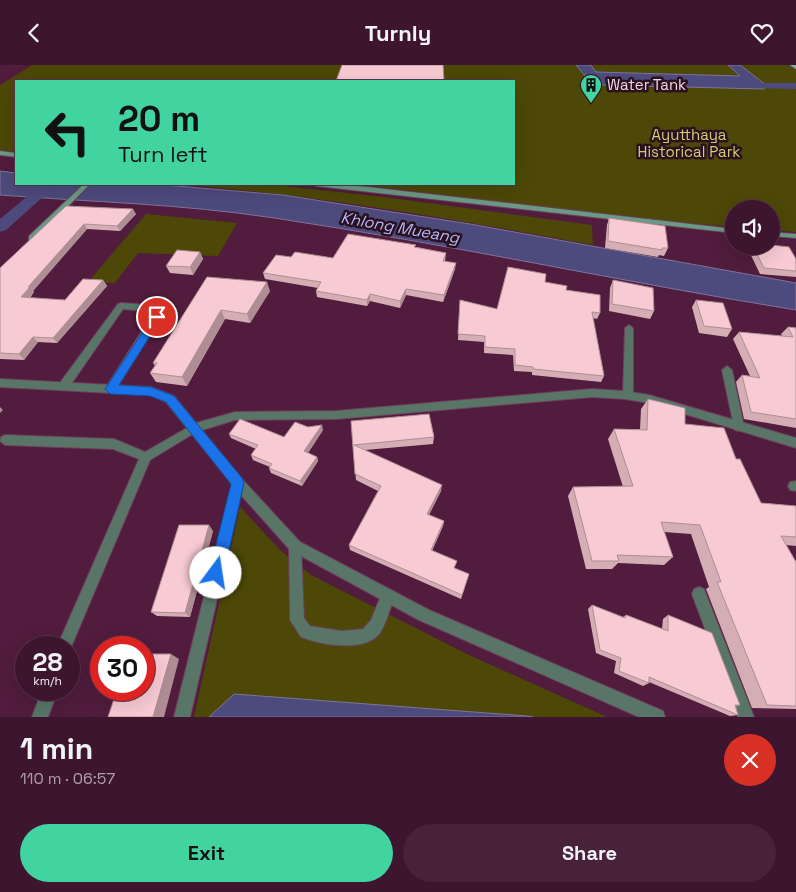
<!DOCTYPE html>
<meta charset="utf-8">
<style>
:root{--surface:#3d152e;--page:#48223a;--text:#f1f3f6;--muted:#ad9faa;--line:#56344a;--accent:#41d4a1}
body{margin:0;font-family:"Space Grotesk",sans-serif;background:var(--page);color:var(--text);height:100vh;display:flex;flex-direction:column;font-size:19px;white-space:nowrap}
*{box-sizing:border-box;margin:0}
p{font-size:16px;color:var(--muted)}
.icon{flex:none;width:28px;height:28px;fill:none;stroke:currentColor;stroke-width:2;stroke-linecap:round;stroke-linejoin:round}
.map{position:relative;height:652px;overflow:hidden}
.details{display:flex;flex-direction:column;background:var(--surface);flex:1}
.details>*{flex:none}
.top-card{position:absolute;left:15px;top:15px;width:500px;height:105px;border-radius:0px;box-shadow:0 5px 20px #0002,0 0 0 1px var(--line);background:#41d4a1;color:#111;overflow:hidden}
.fabs{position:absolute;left:725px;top:135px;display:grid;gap:10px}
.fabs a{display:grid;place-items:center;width:55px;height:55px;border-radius:50%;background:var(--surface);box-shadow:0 5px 20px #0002,0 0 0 1px var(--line);font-size:25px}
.speed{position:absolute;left:15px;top:571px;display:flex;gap:10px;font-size:25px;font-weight:700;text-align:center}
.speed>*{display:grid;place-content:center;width:65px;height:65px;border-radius:50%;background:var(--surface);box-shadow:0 5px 20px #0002,0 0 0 1px var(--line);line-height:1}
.speed small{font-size:12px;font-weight:400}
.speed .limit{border:8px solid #d22;background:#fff;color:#111}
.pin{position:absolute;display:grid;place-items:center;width:42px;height:42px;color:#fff;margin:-21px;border:2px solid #fff;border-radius:50%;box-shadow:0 1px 5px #0007}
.me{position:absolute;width:55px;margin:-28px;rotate:14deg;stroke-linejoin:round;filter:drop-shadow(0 0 4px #0008)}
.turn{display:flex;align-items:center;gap:18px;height:105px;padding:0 20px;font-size:22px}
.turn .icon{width:65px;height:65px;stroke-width:2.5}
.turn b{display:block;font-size:35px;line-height:42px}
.round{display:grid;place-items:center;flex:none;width:52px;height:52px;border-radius:26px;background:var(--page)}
.overview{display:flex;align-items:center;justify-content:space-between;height:85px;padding:0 20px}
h1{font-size:30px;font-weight:700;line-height:38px}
.primary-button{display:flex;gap:10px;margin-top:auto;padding:10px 20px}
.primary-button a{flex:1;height:58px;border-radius:30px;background:var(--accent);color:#111;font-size:20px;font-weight:700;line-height:58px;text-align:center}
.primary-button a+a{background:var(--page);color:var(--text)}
header{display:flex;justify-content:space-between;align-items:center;height:65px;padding:0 20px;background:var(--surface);font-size:22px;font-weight:700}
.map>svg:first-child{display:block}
.green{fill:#4d4807}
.water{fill:#4d4a7d;stroke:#80739c}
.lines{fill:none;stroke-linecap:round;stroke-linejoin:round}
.canal{fill:#4d4a7d;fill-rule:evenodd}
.lane-casing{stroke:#6f3d5b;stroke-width:2}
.street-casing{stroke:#6f3d5b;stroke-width:2}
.secondary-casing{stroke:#6f3d5b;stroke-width:2}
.primary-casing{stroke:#6f3d5b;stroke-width:2}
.lane{fill:#587568;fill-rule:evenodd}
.street{fill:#587568;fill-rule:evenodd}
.secondary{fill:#6a9a85;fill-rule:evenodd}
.primary{fill:#78b69b;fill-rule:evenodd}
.wall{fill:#d5aeb5}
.shaded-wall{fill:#ae8d94}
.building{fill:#f8cad3;stroke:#ae8d94}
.route{fill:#1a73e8;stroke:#114b97}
.labels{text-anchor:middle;stroke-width:5;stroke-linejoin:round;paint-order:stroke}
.far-poi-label{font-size:15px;fill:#f7d4e6;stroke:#29111f;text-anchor:start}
.far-park-label{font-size:15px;fill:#d3cd73;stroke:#29111f}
.far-water-label{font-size:16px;font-style:italic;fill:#b8b7f7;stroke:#29111f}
</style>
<header><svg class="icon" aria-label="back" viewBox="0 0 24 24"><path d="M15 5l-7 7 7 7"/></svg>Turnly<svg class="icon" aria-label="heart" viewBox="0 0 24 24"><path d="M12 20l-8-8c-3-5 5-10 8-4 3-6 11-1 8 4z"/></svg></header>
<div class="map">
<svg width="796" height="652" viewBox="0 0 796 652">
<rect width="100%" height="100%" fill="#511c3d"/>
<path class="green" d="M32 0H796V167L771 165V144H734V162L632 153 355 119H514V16H16V87L0 85V20Z
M172 119H253L283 121 384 132 592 160 593 180C453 154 314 129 172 119Z
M146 149 237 158 218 191 138 188 115 218 88 217Z
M240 442 280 485 311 510 469 590 607 652H194Z"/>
<path class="water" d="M576 0H591L596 7 740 11 728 0H740L766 20 764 24 600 20 591 18Z
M0 106 16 108V119H153L283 130 470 159 796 218V245C622 217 449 179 274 153 183 139 91 137 0 130Z
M234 629 527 651 533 652H209Z"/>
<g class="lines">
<path class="canal" d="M756 18H796V24L752 23V19Z
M42 119H52L54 122 6 165 0 167V154Z"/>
<g class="lane-casing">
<path id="lane" d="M121 238 152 240 163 246 161 252 114 327H106L105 324 154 247 123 244 67 325H59L58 322 59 319 118 239Z
M629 260 633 263V330L632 333H624L623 330 625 263Z
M727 301 732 305 744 362 743 365 739 366 735 365 734 362 722 305Z
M192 360 196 361 197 364 196 367 150 395 69 587V582H57L139 394 113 384 5 380 0 376 1 372 5 370 114 374 145 387Z
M796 416V426L790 425 788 421 790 417Z
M295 475 300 477 301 481 304 553 310 561 342 566 363 564 371 555 383 526 388 524 393 526 395 531C390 543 387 557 380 568 365 588 321 580 301 572L290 555 289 481 290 477Z
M699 522 704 524 754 652H738L692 529 694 524Z
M42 625H58L48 652H32Z"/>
</g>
<g class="street-casing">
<path id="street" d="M0 314 151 322 174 331 196 358 235 347 336 346 592 324 625 326 649 330 796 373V383L649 338 625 334 592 332 336 354 235 355 202 365 242 414 300 477 429 545 663 646 665 652H639L419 555 290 485 241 430 190 652H174L232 419 191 368 188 367 187 363 166 337 150 330 0 322Z"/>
</g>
<g class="secondary-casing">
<path id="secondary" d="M0 86 16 88V92L0 90Z
M84 119H90L35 175H29V171Z
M313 119H333L368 122 734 164V168L316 121Z
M771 167 796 169V173L771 171Z"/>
</g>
<g class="primary-casing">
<path id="primary" d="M790 0H796V4Z"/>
</g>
<use href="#lane" class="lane"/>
<use href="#street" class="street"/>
<use href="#secondary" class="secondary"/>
<use href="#primary" class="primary"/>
</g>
<path class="wall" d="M66 141 136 149 120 166 87 164 33 226 34 227 30 233 65 235 103 215 107 221 57 278 38 277 24 295 0 294V203Z
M609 153 668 183 664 191 659 190 658 192 605 183 607 160Z
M749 181H771L796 194V212L760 209 748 184Z
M416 182 446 188 445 196 455 204 443 237 406 230 400 243 370 236 367 241 317 232 316 226 318 223 265 214 263 208 291 192 333 193Z
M200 187 203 194 193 210 170 208 166 201Z
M207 212 270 226 250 258 225 254 187 321 156 317 150 308 155 301 153 298Z
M613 215 654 246 650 254 609 246 610 223Z
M545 217 566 225 600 248 597 254 593 253 604 311 601 317 532 310V307L514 306 513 290 484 288V277L458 275 460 235 497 244Z
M696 235 732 264 727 272 699 268 692 242Z
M788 262 796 263V363L744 354 736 317 742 310 750 311 733 274 739 267 782 271 781 269Z
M648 334 736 394 761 438 796 441V481L786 480 796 497V644L752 643 706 524 709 522 691 469 664 467 673 492 664 500 618 498 612 504H586L568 431 573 422H623L608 374 614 364H640L641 344Z
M351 356 434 372 433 379 365 385 441 426 429 450 444 456 443 461 432 486 455 503 469 509 461 534 350 485 349 480 378 426 356 415Z
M308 362 323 365 308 388 317 392 318 396 302 421 271 408 269 403 270 402 253 395 251 390 256 384 231 373 229 369 284 372Z
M213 466 190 552 157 551 151 547Z
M592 540 623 552 626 550 662 564 663 554 668 550 740 640 736 641 738 650 730 651 649 617V618L643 621 614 608 616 596 596 588 588 544Z"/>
<path class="shaded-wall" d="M133 144 136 149 120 166 117 161Z
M84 159 87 164 33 226 34 227 25 237 21 232 28 222Z
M200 187 203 194 193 210 190 202Z
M456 198 455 204 443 237 444 230Z
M103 215 107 221 57 278 53 273Z
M267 217 270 226 250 258 247 249Z
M406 224V230L400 243V236Z
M370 229V236L367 241V235Z
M221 245 225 254 187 321 182 312Z
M33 272 38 277 24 295 19 289Z
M0 342 3 345 0 348Z
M322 360 323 365 306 391 304 386Z
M317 392 318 396 302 421 300 416Z
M442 420 441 426 426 455 427 449Z
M444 456 443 461 430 490 431 485Z
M209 460 213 466 190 552 185 548Z
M171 589 179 594 164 652H153Z"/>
<path class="building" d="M342 0H443L444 16H336Z
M66 141 133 144 117 161 84 159 28 222H30L21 232 65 235 83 214 103 215 53 273 33 272 19 289 0 288V203Z
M609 153 665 161 668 183H662V185L608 176Z
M348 169 416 180 414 182 446 188 443 196 456 198 444 230 406 224 400 236 370 229 367 235 316 226 321 217 263 208 276 190 291 192 295 187 333 193Z
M771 180 789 182 796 194V206L764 203 753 181H771Z
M177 185 200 187 190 202 166 201Z
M508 202 546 209 545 217 567 221 566 225 600 230V248L592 247 604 311 533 304V302L515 300V284L485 282V271L458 269 460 235 497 244Z
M207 212 267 217 247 249 221 245 182 312 150 308 157 298H153Z
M613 215 653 223 654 246 612 239Z
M696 235 723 238 732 264 704 261Z
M788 262 796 263V354L751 347 742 310 760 313 739 267 793 272Z
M648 334 685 343V359L724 363 736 394H740L761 438 796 441V472L781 471 796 497V641L767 640 717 517H721L700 460 661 457 673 492 617 490 619 496H592L573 422 633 421 614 364 647 365Z
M429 349 434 372 354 380 442 420 427 449 444 456 431 485 457 496 454 503 469 509 462 530 349 480 381 421 355 409 351 356Z
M240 354 284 372 295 357 308 362 322 360 304 386 317 392 300 416 269 403 272 399 251 390 258 380 229 369Z
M179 460H209L185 548 151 547Z
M592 540 625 553 626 550 668 566V550L712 568 740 640H735L738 650 649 612V618L619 606 621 593 600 585Z
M144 589H171L153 652H108L117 625H144Z"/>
<path class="route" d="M157 249 162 252 119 320 151 322 174 331 242 413 244 418 224 508 222 513 216 515 211 513 209 508 231 419 166 337 150 331 110 329 105 324 154 250Z"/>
<defs>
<g id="building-pin" transform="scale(1.125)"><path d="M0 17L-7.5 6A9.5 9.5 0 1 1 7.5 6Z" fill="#41d4a1" stroke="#29111f"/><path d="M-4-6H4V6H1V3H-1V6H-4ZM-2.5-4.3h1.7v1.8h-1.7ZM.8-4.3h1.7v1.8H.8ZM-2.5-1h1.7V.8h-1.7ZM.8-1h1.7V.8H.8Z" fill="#111"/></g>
</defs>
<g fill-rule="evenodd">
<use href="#building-pin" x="591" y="20"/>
</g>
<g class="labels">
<g class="far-poi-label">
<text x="607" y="25">Water Tank</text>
</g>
<g class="far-park-label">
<text x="689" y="75">Ayutthaya<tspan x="689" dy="17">Historical Park</tspan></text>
</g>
<g class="far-water-label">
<text transform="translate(400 162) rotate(10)" y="6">Khlong Mueang</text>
</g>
</g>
</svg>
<div class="fabs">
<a><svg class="icon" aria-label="sound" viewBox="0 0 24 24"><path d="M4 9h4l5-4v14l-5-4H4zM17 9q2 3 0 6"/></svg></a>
</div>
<div class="speed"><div>28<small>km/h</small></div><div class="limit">30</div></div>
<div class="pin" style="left:157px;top:252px;background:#d93025"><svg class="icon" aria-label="arrive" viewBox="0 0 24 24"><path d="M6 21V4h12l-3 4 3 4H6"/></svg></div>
<svg class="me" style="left:216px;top:508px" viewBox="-20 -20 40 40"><circle r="19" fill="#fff"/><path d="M0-13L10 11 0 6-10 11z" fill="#1a73e8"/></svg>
<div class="top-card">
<div class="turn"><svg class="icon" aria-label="left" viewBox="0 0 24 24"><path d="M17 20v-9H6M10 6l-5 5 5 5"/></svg><div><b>20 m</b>Turn left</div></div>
</div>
</div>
<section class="details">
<div class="overview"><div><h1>1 min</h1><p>110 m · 06:57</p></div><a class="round" style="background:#d93025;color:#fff"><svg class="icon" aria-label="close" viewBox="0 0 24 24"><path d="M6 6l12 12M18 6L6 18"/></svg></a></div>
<div class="primary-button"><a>Exit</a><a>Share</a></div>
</section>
